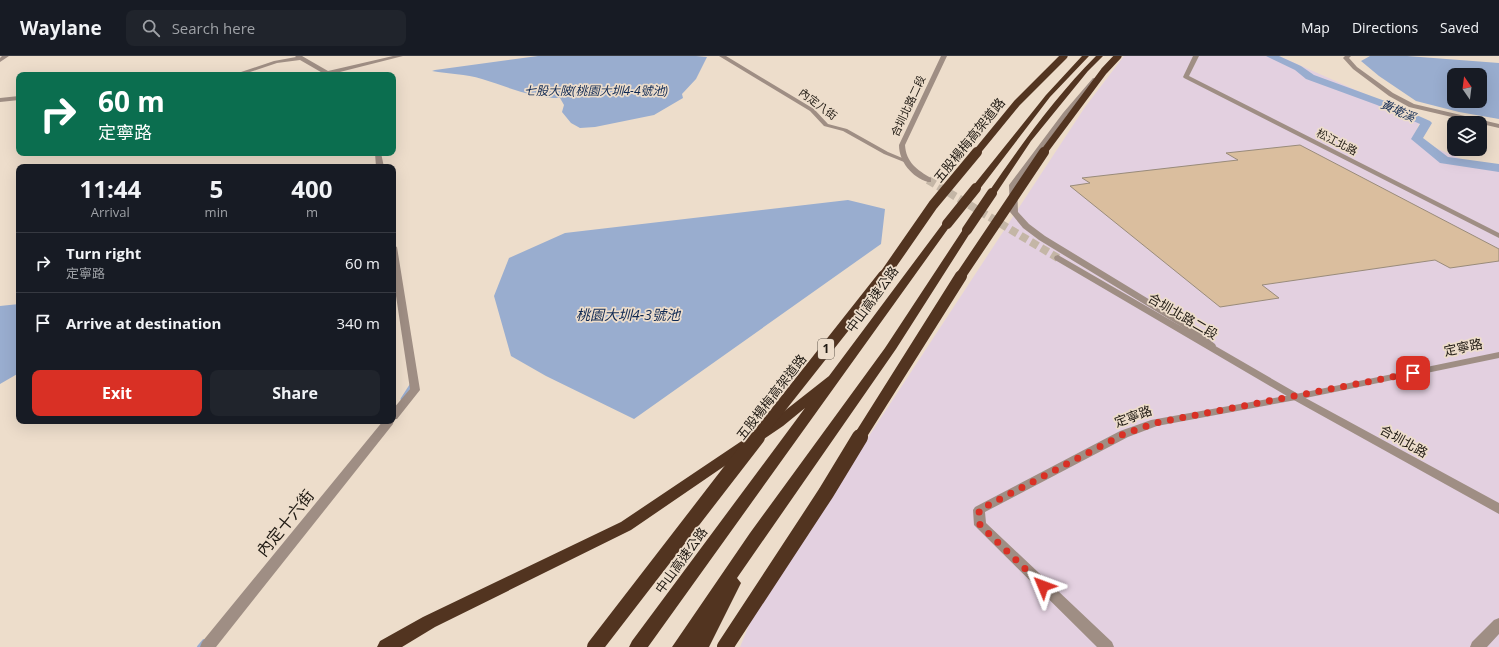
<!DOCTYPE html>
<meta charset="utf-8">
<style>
:root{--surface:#171b24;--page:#20242c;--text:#f1f3f6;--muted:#9ea1a6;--line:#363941;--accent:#d93025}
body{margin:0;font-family:"Open Sans","Noto Sans TC",sans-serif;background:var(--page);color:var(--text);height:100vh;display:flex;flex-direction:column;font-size:15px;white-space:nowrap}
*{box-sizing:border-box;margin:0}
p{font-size:13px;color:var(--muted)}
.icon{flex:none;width:22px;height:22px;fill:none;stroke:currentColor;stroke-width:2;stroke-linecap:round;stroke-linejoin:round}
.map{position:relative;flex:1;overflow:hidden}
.side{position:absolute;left:16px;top:108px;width:380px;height:260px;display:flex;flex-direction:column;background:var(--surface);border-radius:8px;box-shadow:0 4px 16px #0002}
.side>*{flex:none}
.hud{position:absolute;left:16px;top:16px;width:380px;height:84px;border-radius:8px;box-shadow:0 4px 16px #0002;background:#0b6e4f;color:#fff;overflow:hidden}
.needle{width:26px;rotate:346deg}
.tools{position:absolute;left:1447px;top:12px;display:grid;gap:8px}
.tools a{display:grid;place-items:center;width:40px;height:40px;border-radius:8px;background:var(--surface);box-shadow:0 4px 16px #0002;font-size:20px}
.pin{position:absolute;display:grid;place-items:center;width:34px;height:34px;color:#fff;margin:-17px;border-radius:8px;box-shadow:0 2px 6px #0006}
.me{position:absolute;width:44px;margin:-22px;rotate:314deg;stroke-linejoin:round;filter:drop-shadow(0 0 3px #0008)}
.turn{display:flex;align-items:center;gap:14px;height:84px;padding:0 16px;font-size:18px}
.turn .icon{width:52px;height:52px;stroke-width:2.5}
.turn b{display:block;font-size:28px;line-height:34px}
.eta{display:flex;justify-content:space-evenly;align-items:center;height:68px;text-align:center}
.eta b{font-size:24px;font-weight:700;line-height:28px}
.action{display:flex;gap:8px;margin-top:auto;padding:8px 16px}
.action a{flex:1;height:46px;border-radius:8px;background:var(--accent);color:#fff;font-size:16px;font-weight:700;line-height:46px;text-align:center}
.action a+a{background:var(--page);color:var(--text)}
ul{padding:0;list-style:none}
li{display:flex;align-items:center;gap:12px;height:60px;padding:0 16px;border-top:1px solid var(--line)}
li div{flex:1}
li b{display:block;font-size:15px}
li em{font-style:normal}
header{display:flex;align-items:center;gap:24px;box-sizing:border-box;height:56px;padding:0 20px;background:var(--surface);border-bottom:1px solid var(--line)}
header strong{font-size:19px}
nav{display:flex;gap:22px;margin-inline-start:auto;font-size:14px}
.search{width:280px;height:36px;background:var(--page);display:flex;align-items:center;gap:10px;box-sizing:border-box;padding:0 14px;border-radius:8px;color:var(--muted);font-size:15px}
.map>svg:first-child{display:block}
.industrial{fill:#e3d0e0}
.water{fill:#99adcf;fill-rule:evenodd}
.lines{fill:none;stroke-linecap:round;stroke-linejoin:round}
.stream-far1{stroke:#99adcf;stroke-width:3}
.stream{stroke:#99adcf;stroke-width:4}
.river{fill:#99adcf;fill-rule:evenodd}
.building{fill:#dabe9e;stroke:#998b7a}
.tertiary-tunnel{stroke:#c4b6a6;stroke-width:8;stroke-dasharray:8 4;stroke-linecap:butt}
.minor{fill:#9f8e84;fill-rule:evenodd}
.tertiary{fill:#9f8e84;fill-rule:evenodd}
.motorway{fill:#523420;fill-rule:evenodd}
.motorway-bridge-far3{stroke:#523420;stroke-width:7}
.motorway-bridge-far2{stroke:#523420;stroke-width:10}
.motorway-bridge-far1{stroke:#523420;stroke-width:12}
.motorway-bridge{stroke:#523420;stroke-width:16}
.route{stroke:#d93025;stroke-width:7;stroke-dasharray:0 12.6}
.labels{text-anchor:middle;stroke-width:3.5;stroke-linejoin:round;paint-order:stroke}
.far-street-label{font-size:11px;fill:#201a13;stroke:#edddcb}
.far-water-label{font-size:12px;font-style:italic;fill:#0e2852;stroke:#edddcb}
.shield{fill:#edddcb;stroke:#5e544a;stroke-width:1}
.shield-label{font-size:12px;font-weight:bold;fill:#201a13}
.street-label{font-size:13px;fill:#201a13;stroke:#edddcb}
.water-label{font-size:14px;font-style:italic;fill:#0e2852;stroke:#edddcb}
.near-street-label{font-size:16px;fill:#201a13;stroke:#edddcb}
</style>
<header>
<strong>Waylane</strong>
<div class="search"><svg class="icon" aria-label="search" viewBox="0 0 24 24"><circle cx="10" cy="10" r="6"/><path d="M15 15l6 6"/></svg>Search here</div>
<nav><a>Map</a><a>Directions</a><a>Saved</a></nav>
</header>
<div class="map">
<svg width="1499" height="591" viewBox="0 0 1499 591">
<rect width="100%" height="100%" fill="#edddcb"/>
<path class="industrial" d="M1124 0H1279L1421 63 1413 82 1468 106 1499 110V591H740L756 552 1085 51Z"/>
<path class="water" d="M538 0H696L707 1 696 23 682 38 683 42 654 59 595 71 580 72 571 67 562 56 564 49 560 42C532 42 508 31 482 23 466 18 448 18 432 15L435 14Z
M1370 0H1407L1499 7V63L1459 56 1416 45 1379 20 1361 5ZM1454 19H1480V45H1454Z
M848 144 885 153 881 188 634 363 546 320 511 300 494 240 509 202 565 177Z
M19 248V317L0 328V250Z"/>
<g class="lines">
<path class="stream-far1" d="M402 343 411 329"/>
<path class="stream" d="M199 591 204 585"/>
<path class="river" d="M1266 0H1279L1301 10 1314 19 1385 45 1430 65 1432 67 1423 82 1448 101 1499 108V116L1440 107 1411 83 1420 68 1377 49 1306 23 1295 14Z"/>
</g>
<path class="building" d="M1300 89 1499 193V205L1450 212 1435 204 1262 229 1279 242 1220 251 1070 130 1090 127 1082 122 1238 104 1226 97Z"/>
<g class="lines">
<path class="tertiary-tunnel" d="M928 124 1058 202"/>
<path class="minor" d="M2 0H9L0 6V2Z
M295 0H302L328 15 393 0H403L332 18 333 19H326L300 4 277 7 241 19H232L274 5 296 1Z
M719 0H726L814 53 828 68 847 73 888 96 907 104 904 106 884 98 843 75 824 70 810 55Z
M1193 0H1199L1189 20 1499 177V182L1184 22 1183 21Z
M1345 0H1351L1349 2 1357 11 1393 37 1414 48 1499 68V72L1409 51 1389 40 1353 13 1343 2Z
M1093 22 1098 23 1067 59 1017 129 1018 156 1029 168 1045 180 1188 267 1215 288 1216 290 1215 292H1207L1182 271 1039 184 1023 172 1010 156 1009 129 1063 57Z
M19 40V44L0 46V42Z
M375 97H381L384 111H376Z
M393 189 397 191 420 334 397 363H394L393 368 216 591H200L202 586 383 365H393V353L410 333 393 220Z
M1499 296V302L1296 344 1157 370 1128 381 985 456 986 467 1112 586 1114 591H1097L974 469 973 454 975 451 1120 375 1151 364 1296 338Z
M1499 562V578L1487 591H1470L1472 586 1494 564Z"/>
<path class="tertiary" d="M941 0H947L905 89C906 106 917 114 931 122V126H928C912 121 899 106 899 89Z
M1058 199 1300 339 1499 447V458L1292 343 1055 204 1054 202 1055 200Z"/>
<path class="motorway" d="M1082 0H1089L1050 41 979 134H973L972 132 973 130 1046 39Z
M1096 0H1103L1088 15 1031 85 995 139H989L988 137C1021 89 1055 41 1096 0Z
M947 165 950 166 952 168 950 170 648 591H629L632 585 805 352 783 370 631 474 435 571 402 591H377L380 585 423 561 621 466 773 364 829 320 944 166Z
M967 171 972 174 896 293 737 522 741 527 709 591H672L750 477 885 292 964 172Z"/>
<path class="motorway-bridge-far3" d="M976 97 1017 47 1064 0
M1043 97 1104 15 1118 0"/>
<path class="motorway-bridge-far2" d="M947 168 976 132
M967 174 992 137
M883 221 933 149 977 96
M960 221 1044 96"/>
<path class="motorway-bridge-far1" d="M756 382 884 220
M859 382 961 220"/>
<path class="motorway-bridge" d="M595 591 757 381
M725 591 826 437 860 381"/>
</g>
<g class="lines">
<path class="route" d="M1043 530 980 469 979 454 1124 378 1155 367 1413 317"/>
</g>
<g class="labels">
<g class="far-street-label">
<text transform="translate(818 48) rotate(37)" y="4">內定八街</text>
<text transform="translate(908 50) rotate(-65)" y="4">合圳北路二段</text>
<text transform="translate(1337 86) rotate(27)" y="4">松江北路</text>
</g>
<g class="far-water-label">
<text x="596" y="39">七股大陂(桃園大圳4-4號池)</text>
<text transform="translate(1398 55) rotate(24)" y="4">黃墘溪</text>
</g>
<rect class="shield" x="818" y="283" width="16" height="20" rx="3"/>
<g class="shield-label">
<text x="826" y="297">1</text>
</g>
<g class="street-label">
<text transform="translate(969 84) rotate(-51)" y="5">五股楊梅高架道路</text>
<text transform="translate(872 243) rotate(-54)" y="5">中山高速公路</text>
<text transform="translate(1183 260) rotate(30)" y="5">合圳北路二段</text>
<text transform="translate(1463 291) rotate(-12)" y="5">定寧路</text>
<text transform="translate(771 341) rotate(-52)" y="5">五股楊梅高架道路</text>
<text transform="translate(1133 360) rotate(-20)" y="5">定寧路</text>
<text transform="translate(1404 385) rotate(29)" y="5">合圳北路</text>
<text transform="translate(681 504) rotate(-54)" y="5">中山高速公路</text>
</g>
<g class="water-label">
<text x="628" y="264">桃園大圳4-3號池</text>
</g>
<g class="near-street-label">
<text transform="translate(285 467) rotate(-51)" y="6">內定十六街</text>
</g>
</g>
</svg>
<div class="tools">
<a><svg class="needle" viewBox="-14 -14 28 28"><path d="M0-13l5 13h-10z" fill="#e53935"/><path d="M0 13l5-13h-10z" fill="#9ea1a6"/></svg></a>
<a><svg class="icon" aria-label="layers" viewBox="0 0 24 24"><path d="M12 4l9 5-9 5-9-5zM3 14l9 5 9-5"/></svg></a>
</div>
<div class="pin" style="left:1413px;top:317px;background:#d93025"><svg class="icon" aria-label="arrive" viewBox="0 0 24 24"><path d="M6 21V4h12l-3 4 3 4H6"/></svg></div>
<svg class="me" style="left:1043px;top:530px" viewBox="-20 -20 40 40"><path d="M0-17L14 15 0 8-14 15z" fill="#d93025" stroke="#fff" stroke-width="4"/></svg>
<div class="hud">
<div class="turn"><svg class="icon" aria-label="right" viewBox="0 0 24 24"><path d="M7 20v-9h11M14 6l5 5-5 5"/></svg><div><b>60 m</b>定寧路</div></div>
</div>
<section class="side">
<div class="eta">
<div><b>11:44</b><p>Arrival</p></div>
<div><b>5</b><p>min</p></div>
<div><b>400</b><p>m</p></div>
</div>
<ul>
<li><svg class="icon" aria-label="right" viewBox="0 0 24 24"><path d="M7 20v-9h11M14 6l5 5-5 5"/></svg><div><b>Turn right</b><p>定寧路</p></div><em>60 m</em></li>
<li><svg class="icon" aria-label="arrive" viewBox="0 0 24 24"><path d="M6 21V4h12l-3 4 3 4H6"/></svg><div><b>Arrive at destination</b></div><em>340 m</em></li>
</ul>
<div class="action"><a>Exit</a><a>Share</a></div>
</section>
</div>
